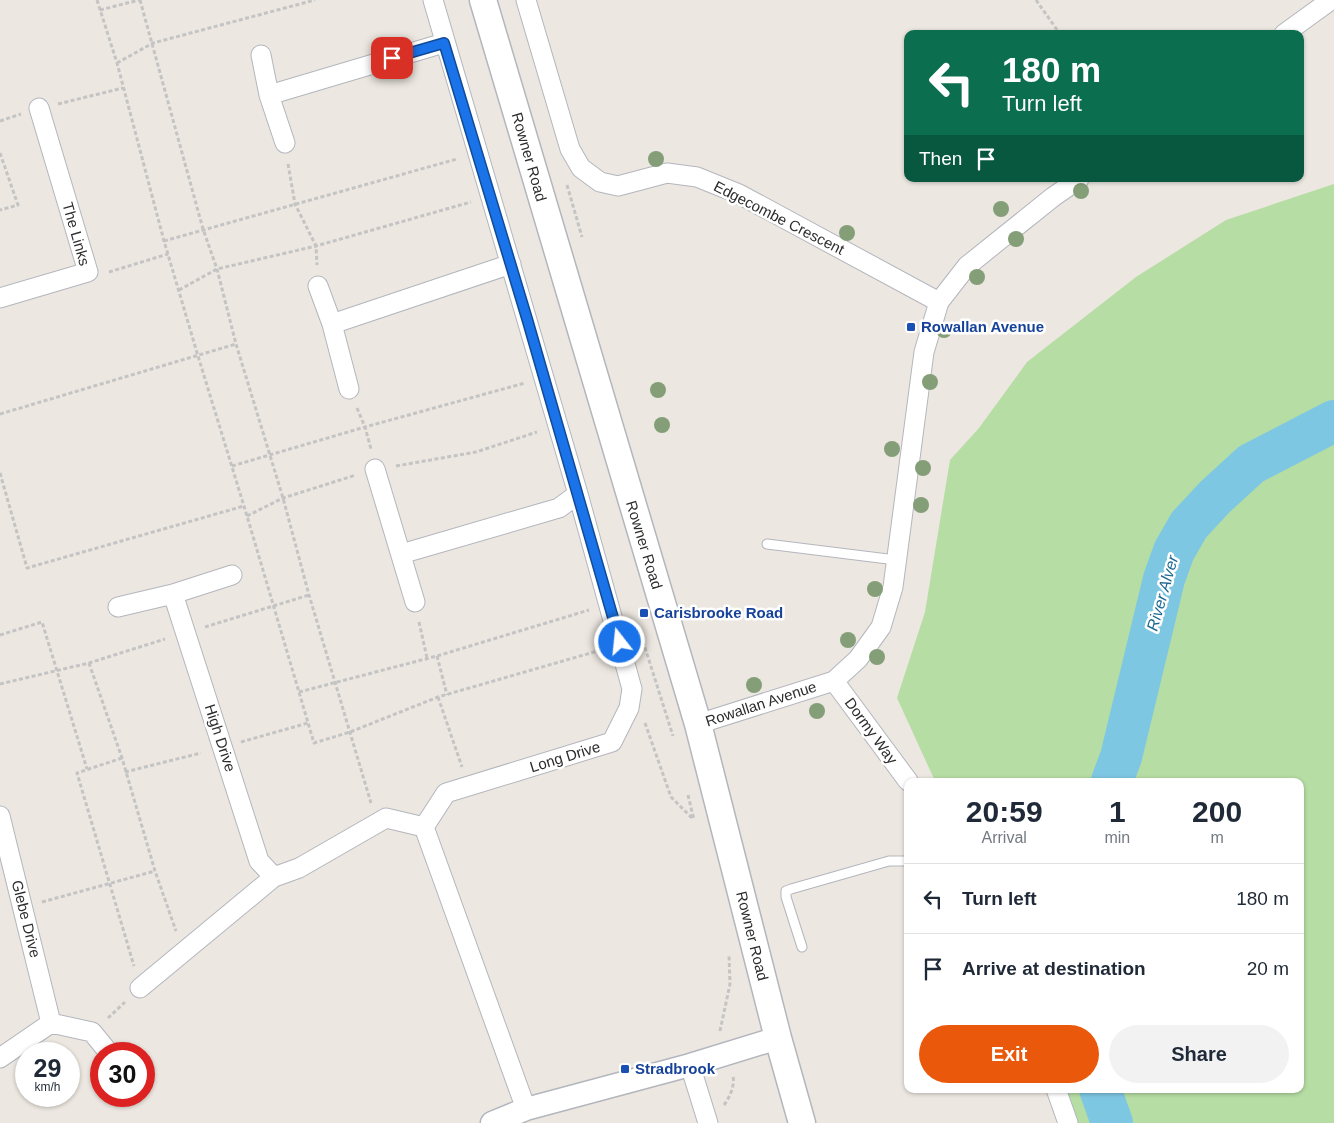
<!DOCTYPE html>
<style>
:root{--surface:#fff;--page:#f2f2f3;--text:#1f2937;--muted:#747a83;--line:#e0e1e3;--accent:#ea580c}
body{margin:0;font-family:Helvetica,sans-serif;background:var(--page);color:var(--text);height:100vh;display:flex;flex-direction:column;font-size:19px;white-space:nowrap}
*{box-sizing:border-box;margin:0}
p{font-size:16px;color:var(--muted)}
.icon{flex:none;width:28px;height:28px;fill:none;stroke:currentColor;stroke-width:2;stroke-linecap:round;stroke-linejoin:round}
.map{position:relative;flex:1;overflow:hidden}
.drawer{position:absolute;left:904px;top:778px;width:400px;height:315px;display:flex;flex-direction:column;background:var(--surface);border-radius:10px;box-shadow:0 1px 4px #0004}
.drawer>*{flex:none}
.hud{position:absolute;left:904px;top:30px;width:400px;height:152px;border-radius:10px;box-shadow:0 1px 4px #0004;background:#0b6e4f;color:#fff;overflow:hidden}
.speed{position:absolute;left:15px;top:1042px;display:flex;gap:10px;font-size:25px;font-weight:700;text-align:center}
.speed>*{display:grid;place-content:center;width:65px;height:65px;border-radius:50%;background:var(--surface);box-shadow:0 1px 4px #0004;line-height:1}
.speed small{font-size:12px;font-weight:400}
.speed .limit{border:8px solid #d22;background:#fff;color:#111}
.pin{position:absolute;display:grid;place-items:center;width:42px;height:42px;color:#fff;margin:-21px;border-radius:10px;box-shadow:0 2px 8px #0006}
.me{position:absolute;width:55px;margin:-28px;rotate:344deg;stroke-linejoin:round;filter:drop-shadow(0 0 4px #0008)}
.turn{display:flex;align-items:center;gap:18px;height:105px;padding:0 15px;font-size:22px}
.turn .icon{width:65px;height:65px;stroke-width:2.5}
.turn b{display:block;font-size:35px;line-height:42px}
.then{display:flex;align-items:center;height:48px;padding:0 15px;background:#0003;gap:10px;font-size:19px}
.eta{display:flex;justify-content:space-evenly;align-items:center;height:85px;text-align:center}
.eta b{font-size:30px;font-weight:800;line-height:35px}
.action{display:flex;gap:10px;margin-top:auto;padding:10px 15px}
.action a{flex:1;height:58px;border-radius:30px;background:var(--accent);color:#fff;font-size:20px;font-weight:800;line-height:58px;text-align:center}
.action a+a{background:var(--page);color:var(--text)}
ul{padding:0;list-style:none}
li{display:flex;align-items:center;gap:15px;height:70px;padding:0 15px;border-top:1px solid var(--line)}
li div{flex:1}
li b{display:block;font-size:19px}
li em{font-style:normal}
.map>svg:first-child{display:block}
.green{fill:#b6dda3}
.lines{fill:none;stroke-linecap:round;stroke-linejoin:round}
.river{stroke:#7ec7e3;stroke-width:42}
.service-casing{stroke:#b4b6be;stroke-width:11}
.minor-casing{stroke:#b4b6be;stroke-width:21}
.tertiary-casing{stroke:#b4b6be;stroke-width:25}
.secondary-casing{stroke:#b4b6be;stroke-width:29}
.path{stroke:#c4c4c4;stroke-width:3;stroke-dasharray:4 2.5;stroke-linecap:butt}
.service{stroke:#fff;stroke-width:9}
.minor{stroke:#fff;stroke-width:19}
.tertiary{stroke:#fff;stroke-width:22}
.secondary{stroke:#fff;stroke-width:26}
.tree{fill:#849e78}
.route-casing{stroke:#114b97;stroke-width:12}
.route{stroke:#1a73e8;stroke-width:9}
.transit-dot{fill:#1a4fb4;stroke:#fff;stroke-width:2}
.labels{text-anchor:middle;stroke-width:5;stroke-linejoin:round;paint-order:stroke}
.street-label{font-size:15px;fill:#2c2c2c;stroke:#fff}
.transit-label{font-size:15px;font-weight:bold;fill:#164399;stroke:#fff;text-anchor:start}
.water-label{font-size:16px;font-style:italic;fill:#1b6791;stroke:#fff}
</style>
<div class="map">
<svg width="1334" height="1123" viewBox="0 0 1334 1123">
<rect width="100%" height="100%" fill="#ece7e0"/>
<path class="green" d="M1334 184V1123H1077L1062 1089H1300V781H935L897 698 925 612 950 460 979 428 1027 362 1136 277 1226 220Z"/>
<g class="lines">
<path class="river" d="M1112 781 1121 757 1164 579 1174 551 1189 525 1215 497 1251 464 1334 421
M1100 1089 1112 1123"/>
<g class="service-casing">
<path id="service" d="M767 544 896 560
M802 947 786 897V891L791 889 889 861H908"/>
</g>
<g class="minor-casing">
<path id="minor" d="M433 0 578 494 632 689 629 708 612 742 446 793 424 827 526 1109
M526 0 570 149 581 168 600 182 618 186 667 173 697 177 739 194 939 302
M1284 34 1331 0
M261 55 269 95 285 143
M269 95 444 43
M318 286 332 324 349 389
M0 298 88 272 39 108
M332 324 511 264
M375 469 415 602
M401 554 559 508 578 494
M173 594 259 861 274 877
M118 607 173 594 232 575
M834 681 908 781
M698 724 834 681 858 659 881 627 893 587 924 352 939 302 967 266 1053 197 1079 179
M0 816 51 1023
M140 988 274 877 299 868 386 818 424 827
M0 1058 51 1023 92 1032 110 1054
M690 1065 708 1123
M1056 1089 1068 1123"/>
</g>
<g class="tertiary-casing">
<path id="tertiary" d="M492 1123 526 1109 690 1065 778 1038"/>
</g>
<g class="secondary-casing">
<path id="secondary" d="M483 0 698 724 778 1038 802 1123"/>
</g>
<path class="path" d="M97 0 117 63 164 241 198 356 247 516 314 743 350 732 438 697 601 650
M140 0 203 229 217 269 236 344 283 498 309 595 371 803
M1036 0 1060 34
M100 10 139 0
M117 63 153 43 315 0
M58 104 123 88
M0 121 21 114
M0 153 18 205 0 210
M288 164 295 204 316 246 317 265
M567 185 582 237
M164 241 457 159
M109 272 168 254
M179 290 217 269 316 246 471 202
M357 408 365 427 371 449
M0 414 236 344
M232 466 365 427 525 383
M396 466 476 452 537 432
M0 473 27 568 244 506
M247 516 283 498 356 475
M419 622 427 658
M205 627 309 595
M0 635 42 622 87 769
M641 635 673 736
M437 656 447 695
M89 663 122 758 155 871 176 931
M0 684 89 663 165 639
M299 692 437 656 589 610
M438 697 462 767
M645 723 671 797 692 818
M241 742 308 723
M122 758 77 773 134 966
M125 772 201 753
M688 795 694 820
M42 902 155 871
M108 1018 125 1002
M720 1031 730 984 729 956
M724 1105C730 1097 735 1085 733 1076"/>
<use href="#service" class="service"/>
<use href="#minor" class="minor"/>
<use href="#tertiary" class="tertiary"/>
<use href="#secondary" class="secondary"/>
</g>
<g class="tree">
<circle cx="656" cy="159" r="8"/>
<circle cx="1081" cy="191" r="8"/>
<circle cx="1001" cy="209" r="8"/>
<circle cx="847" cy="233" r="8"/>
<circle cx="1016" cy="239" r="8"/>
<circle cx="977" cy="277" r="8"/>
<circle cx="944" cy="330" r="8"/>
<circle cx="930" cy="382" r="8"/>
<circle cx="658" cy="390" r="8"/>
<circle cx="662" cy="425" r="8"/>
<circle cx="892" cy="449" r="8"/>
<circle cx="923" cy="468" r="8"/>
<circle cx="921" cy="505" r="8"/>
<circle cx="875" cy="589" r="8"/>
<circle cx="848" cy="640" r="8"/>
<circle cx="877" cy="657" r="8"/>
<circle cx="754" cy="685" r="8"/>
<circle cx="817" cy="711" r="8"/>
</g>
<g class="lines">
<g class="route-casing">
<path id="route" d="M392 58 444 43 528 322 620 642"/>
</g>
<use href="#route" class="route"/>
</g>
<g class="transit-dot">
<rect x="906" y="322" width="10" height="10" rx="2.5"/>
<rect x="639" y="608" width="10" height="10" rx="2.5"/>
<rect x="620" y="1064" width="10" height="10" rx="2.5"/>
</g>
<g class="labels">
<g class="street-label">
<text transform="translate(529 157) rotate(74)" y="5">Rowner Road</text>
<text transform="translate(779 218) rotate(27)" y="5">Edgecombe Crescent</text>
<text transform="translate(76 234) rotate(74)" y="5">The Links</text>
<text transform="translate(644 545) rotate(73)" y="5">Rowner Road</text>
<text transform="translate(761 704) rotate(-18)" y="5">Rowallan Avenue</text>
<text transform="translate(871 731) rotate(54)" y="5">Dormy Way</text>
<text transform="translate(220 738) rotate(72)" y="5">High Drive</text>
<text transform="translate(565 757) rotate(-17)" y="5">Long Drive</text>
<text transform="translate(26 919) rotate(76)" y="5">Glebe Drive</text>
<text transform="translate(752 936) rotate(76)" y="5">Rowner Road</text>
</g>
<g class="transit-label">
<text x="921" y="332">Rowallan Avenue</text>
<text x="654" y="618">Carisbrooke Road</text>
<text x="635" y="1074">Stradbrook</text>
</g>
<g class="water-label">
<text transform="translate(1162 593) rotate(-74)" y="6">River Alver</text>
</g>
</g>
</svg>
<div class="speed"><div>29<small>km/h</small></div><div class="limit">30</div></div>
<div class="pin" style="left:392px;top:58px;background:#d93025"><svg class="icon" aria-label="arrive" viewBox="0 0 24 24"><path d="M6 21V4h12l-3 4 3 4H6"/></svg></div>
<svg class="me" style="left:620px;top:642px" viewBox="-20 -20 40 40"><circle r="17" fill="#1a73e8" stroke="#fff" stroke-width="3"/><path d="M0-11L8 9 0 5-8 9z" fill="#fff"/></svg>
<div class="hud">
<div class="turn"><svg class="icon" aria-label="left" viewBox="0 0 24 24"><path d="M17 20v-9H6M10 6l-5 5 5 5"/></svg><div><b>180 m</b>Turn left</div></div>
<div class="then">Then<svg class="icon" aria-label="arrive" viewBox="0 0 24 24"><path d="M6 21V4h12l-3 4 3 4H6"/></svg></div>
</div>
<section class="drawer">
<div class="eta">
<div><b>20:59</b><p>Arrival</p></div>
<div><b>1</b><p>min</p></div>
<div><b>200</b><p>m</p></div>
</div>
<ul>
<li><svg class="icon" aria-label="left" viewBox="0 0 24 24"><path d="M17 20v-9H6M10 6l-5 5 5 5"/></svg><div><b>Turn left</b></div><em>180 m</em></li>
<li><svg class="icon" aria-label="arrive" viewBox="0 0 24 24"><path d="M6 21V4h12l-3 4 3 4H6"/></svg><div><b>Arrive at destination</b></div><em>20 m</em></li>
</ul>
<div class="action"><a>Exit</a><a>Share</a></div>
</section>
</div>
